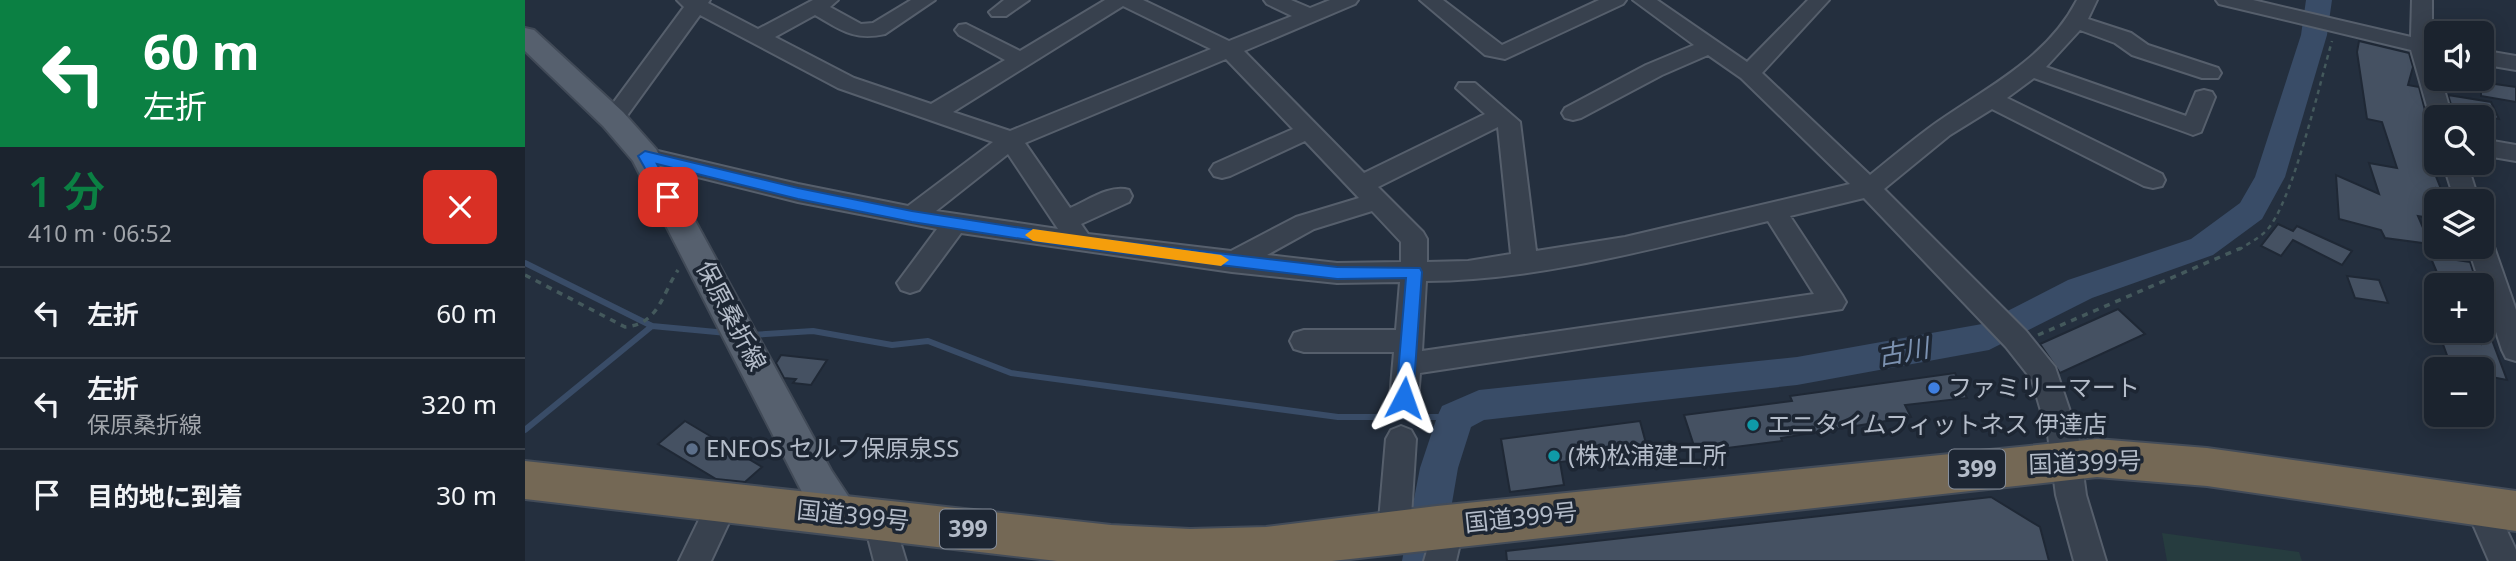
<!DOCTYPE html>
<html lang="ja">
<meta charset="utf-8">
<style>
:root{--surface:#1b232e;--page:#282f3a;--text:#f1f3f6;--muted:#a0a4aa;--line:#39404a;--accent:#0b8043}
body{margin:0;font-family:"Noto Sans","Noto Sans JP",sans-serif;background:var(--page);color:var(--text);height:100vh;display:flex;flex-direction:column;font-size:26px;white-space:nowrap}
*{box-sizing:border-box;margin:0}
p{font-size:23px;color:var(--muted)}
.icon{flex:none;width:38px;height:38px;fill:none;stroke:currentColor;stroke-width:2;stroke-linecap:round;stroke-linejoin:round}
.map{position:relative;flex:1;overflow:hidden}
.drawer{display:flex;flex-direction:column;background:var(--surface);width:525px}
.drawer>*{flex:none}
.guide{background:#0b8043;color:#fff;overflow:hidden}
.tools{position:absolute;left:1899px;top:21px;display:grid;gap:14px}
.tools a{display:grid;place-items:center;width:70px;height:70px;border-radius:10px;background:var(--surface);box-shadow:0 4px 18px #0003,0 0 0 2px var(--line);font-size:35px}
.pin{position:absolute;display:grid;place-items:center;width:60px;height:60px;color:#fff;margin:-30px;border-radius:14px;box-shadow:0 4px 10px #0006}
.me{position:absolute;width:77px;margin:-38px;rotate:4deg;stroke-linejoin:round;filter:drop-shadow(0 0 5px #0008)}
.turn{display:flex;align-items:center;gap:24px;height:147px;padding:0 28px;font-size:32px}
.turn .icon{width:91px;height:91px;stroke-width:2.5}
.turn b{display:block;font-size:49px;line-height:60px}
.round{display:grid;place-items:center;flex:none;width:74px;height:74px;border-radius:10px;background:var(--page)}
.summary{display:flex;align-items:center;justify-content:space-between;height:119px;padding:0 28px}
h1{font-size:42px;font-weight:600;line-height:52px;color:var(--accent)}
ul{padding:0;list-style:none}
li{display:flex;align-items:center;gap:21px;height:91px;padding:0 28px;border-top:2px solid var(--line)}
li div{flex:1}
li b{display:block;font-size:26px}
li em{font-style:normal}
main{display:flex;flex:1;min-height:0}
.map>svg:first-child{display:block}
.green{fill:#263c3f}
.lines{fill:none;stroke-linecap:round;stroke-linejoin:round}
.stream{stroke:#394c67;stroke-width:6}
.river{fill:#394c67;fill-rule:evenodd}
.building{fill:#455162;stroke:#1f2835;stroke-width:2}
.minor-casing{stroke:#565f6c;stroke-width:4}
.major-casing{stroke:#414a57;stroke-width:4}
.highway-casing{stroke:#434c59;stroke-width:4}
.path-far1{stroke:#44595c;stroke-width:2.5;stroke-dasharray:4.5 4.5;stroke-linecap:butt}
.path{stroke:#44595c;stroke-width:3.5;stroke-dasharray:6 6;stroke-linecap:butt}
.minor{fill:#38414e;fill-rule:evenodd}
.major{fill:#56606e;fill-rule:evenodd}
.highway{fill:#746855;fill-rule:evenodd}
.route{fill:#1a73e8;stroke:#114b97;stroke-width:2}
.slow{fill:#f59e0b}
.shop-dot{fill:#3f7fe0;stroke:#1d2633;stroke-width:2.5}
.culture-dot{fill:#0f9aa8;stroke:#1d2633;stroke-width:2.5}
.service-dot{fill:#5c6f8a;stroke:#1d2633;stroke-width:2.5}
.labels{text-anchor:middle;stroke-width:7;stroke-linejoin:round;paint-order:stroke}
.shield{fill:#1d2633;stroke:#878f9c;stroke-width:2}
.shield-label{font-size:23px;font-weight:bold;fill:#b4bcc9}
.street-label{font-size:24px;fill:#b4bcc9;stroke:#1d2633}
.poi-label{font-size:24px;fill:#b4bcc9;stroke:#1d2633;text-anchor:start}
.water-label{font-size:26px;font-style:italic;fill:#7c92b1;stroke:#1d2633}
</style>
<main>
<section class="drawer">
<div class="guide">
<div class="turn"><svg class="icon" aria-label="left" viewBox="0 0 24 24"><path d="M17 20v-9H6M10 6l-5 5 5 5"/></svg><div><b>60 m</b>左折</div></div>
</div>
<div class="summary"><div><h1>1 分</h1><p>410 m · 06:52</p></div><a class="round" style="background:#d93025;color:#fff"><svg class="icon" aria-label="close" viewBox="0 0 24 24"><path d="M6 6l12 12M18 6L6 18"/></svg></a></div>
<ul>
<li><svg class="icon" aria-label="left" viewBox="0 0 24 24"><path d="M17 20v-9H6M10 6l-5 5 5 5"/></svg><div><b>左折</b></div><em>60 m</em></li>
<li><svg class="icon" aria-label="left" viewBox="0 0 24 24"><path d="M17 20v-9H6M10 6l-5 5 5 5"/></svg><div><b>左折</b><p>保原桑折線</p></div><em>320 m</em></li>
<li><svg class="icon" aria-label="arrive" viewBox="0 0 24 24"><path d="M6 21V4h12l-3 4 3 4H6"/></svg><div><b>目的地に到着</b></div><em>30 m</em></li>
</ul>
</section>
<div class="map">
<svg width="1991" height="561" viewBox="0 0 1991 561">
<rect width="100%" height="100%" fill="#242f3e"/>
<path class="green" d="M1637 533 1774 552 1777 561H1642Z"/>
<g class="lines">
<path class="stream" d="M0 263 127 326 202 333
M226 335 288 331 367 345 403 341 486 373 813 417H930
M0 430 127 326"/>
<path class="river" d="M1781 0H1807L1802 35 1760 177 1737 219 1688 255 1567 298 1464 350 1272 385 959 420 946 427 933 468 917 561H877L895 468 912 417 917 406 954 390 1272 357 1457 324 1543 280 1666 239 1715 203 1730 177 1776 35Z"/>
</g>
<path class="building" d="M1834 41 1884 53 1888 67 1883 85 1894 87 1902 118 1911 126V133L1904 132 1911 151V163H1915L1919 176 1910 174 1916 189 1911 188V219L1893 216 1905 244 1860 238 1856 230 1814 219 1811 175 1854 194 1844 163 1872 168 1857 122 1842 119 1832 52Z
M1956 82 1991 87V102L1956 96Z
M1923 95 1966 102 1974 119 1928 111Z
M1753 224 1768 231 1772 226 1827 251 1817 265 1768 240 1756 256 1736 246Z
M1905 256 1945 262 1951 280 1913 275Z
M1822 276 1854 280 1863 303 1830 298Z
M1593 309 1620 334 1535 373 1515 344Z
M1956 316H1958L1982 380 1956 375V369H1927L1915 336 1956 344Z
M256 355 302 360 286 385 268 383 271 379 259 378 251 363Z
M1430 373 1442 398 1380 405 1386 417 1256 438 1257 441 1171 452 1159 415 1267 401 1265 396Z
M160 421 237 467 220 482 191 479 133 444Z
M1115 421 1123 451 1035 462 1039 485 985 492 976 439Z
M1466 497 1515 527 1524 561H982L981 551Z"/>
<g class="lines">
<g class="minor-casing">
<path id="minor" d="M152 0H185L183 3 233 29 288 0H313L305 7 336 24 348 23 386 0H410L360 34C329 41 316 30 290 15L250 37 329 78 406 104 480 60 434 35 430 30 434 25 441 24 495 51 580 0H618L704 41 767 16 742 4 739 0H766L785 8 805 0H833L830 4 719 51 839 173 960 114 931 88 934 83H950L995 122 1011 251 1100 237 1325 184 1216 78 1183 55 1137 75 1056 118 1048 120 1040 118 1037 113 1040 108 1121 65 1169 45 1108 0H1132L1222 62 1283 0H1304L1237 73 1345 175C1366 158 1386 141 1408 125 1460 88 1522 59 1552 0H1572L1563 19 1606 33 1623 45 1693 68 1696 73 1693 78H1677L1607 55 1590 43 1555 30 1521 67 1661 116 1671 92 1679 90 1687 92 1690 97 1676 132 1668 135 1660 132 1509 78 1482 98 1637 174 1640 180 1637 186 1628 188 1619 186 1467 109 1425 135 1359 189 1501 331 1530 367 1553 435 1561 495 1581 561H1549L1531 495 1523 435 1507 380 1481 347 1339 198 1265 216 1317 295 1321 302 1317 309 895 373 893 399 889 407 879 411 869 407 865 399 869 352H779L769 349 765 341 769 333 779 330H871L875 282 812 283 707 272 436 233 394 290 385 293 376 290 372 283 412 229 273 202 112 162 108 156 112 150 120 148 273 184 383 206 468 142 313 88 175 15 96 124 88 127 80 124 77 119 80 114 159 7ZM598 6 686 49 485 131 428 112ZM701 59 768 129 689 164 685 170 689 176 697 178 705 176 780 141 834 198 771 217 706 251 563 234 556 224 604 202 607 196 604 190C585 184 562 201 545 208L500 143ZM973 127 986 254 943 261 902 262V239L898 232 853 187ZM483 154 533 229 411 211ZM847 211 876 242V262L812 263 742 255 789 229ZM1243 221 1289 294 897 351 901 281C1016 280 1130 248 1243 221Z
M479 0H504L481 16H467L464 12Z
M895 0H918L977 45 1074 0H1101L1098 4 980 59 960 55Z
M1691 0H1728L1886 37 1887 0H1907V41L1911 42V79H1916L1927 117H1911V123L1905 117 1886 50 1694 4Z
M1956 50 1991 56V70L1956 64Z
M1956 139 1991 145V161L1956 155Z
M1918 163H1942L1954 201H1930Z
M1956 238 1965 240 1969 247 1991 310V361L1981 358 1977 350 1943 247H1956Z
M876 426 886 430 891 439 885 532 880 542 869 546 858 542 853 532 861 439 866 430Z
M199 487 210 491 214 501 186 561H154L188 491Z
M1955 492 1966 496 1991 550V561H1964L1940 506 1944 496Z
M354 504 365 508 381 561H349L338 518 343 508Z
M923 512 934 516 939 526 931 561H899L912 516Z"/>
</g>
<g class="major-casing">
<path id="major" d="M0 28 9 30 98 112 131 149 306 470 335 514 329 526 315 532 301 526 278 494 108 161 78 126 0 51Z"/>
</g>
<g class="highway-casing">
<path id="highway" d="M1572 439 1682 448 1991 491V531L1682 486 1572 477 807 561H532L0 499V461L586 525 665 529 741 527 912 506Z"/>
</g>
<path class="path-far1" d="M1714 250C1722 244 1733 239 1741 231 1767 205 1795 82 1807 41"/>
<path class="path" d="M0 275 100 327C134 324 137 294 153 270
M1513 335 1716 248"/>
<use href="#minor" class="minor"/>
<use href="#major" class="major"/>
<use href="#highway" class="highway"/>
</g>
<path class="route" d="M120 151 273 188 387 211 555 237 812 267 895 268 897 272 888 398 886 404 879 406 873 404 871 398 881 278 812 279 555 248 387 222 273 199 132 164 150 197 143 202 138 200 113 156Z"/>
<path class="slow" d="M508 229 696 255 704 260 696 266 508 241 500 235Z"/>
<circle class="shop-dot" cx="1409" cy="388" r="7"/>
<g class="culture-dot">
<circle cx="1228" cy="425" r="7"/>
<circle cx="1029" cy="456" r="7"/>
</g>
<circle class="service-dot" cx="167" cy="449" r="7"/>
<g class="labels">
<g class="shield">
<rect x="1424" y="449.5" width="56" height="39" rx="5"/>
<rect x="415" y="509.5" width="56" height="39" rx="5"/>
</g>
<g class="shield-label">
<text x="1452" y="477">399</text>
<text x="443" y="537">399</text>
</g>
<g class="street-label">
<text transform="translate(206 316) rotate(62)" y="8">保原桑折線</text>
<text transform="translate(1560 463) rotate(-2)" y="8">国道399号</text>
<text transform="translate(328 516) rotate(6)" y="8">国道399号</text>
<text transform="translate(996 518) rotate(-6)" y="8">国道399号</text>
</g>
<g class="poi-label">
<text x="1423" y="396">ファミリーマート</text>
<text x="1242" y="433">エニタイムフィットネス 伊達店</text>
<text x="181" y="457">ENEOS セルフ保原泉SS</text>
<text x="1043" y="464">(株)松浦建工所</text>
</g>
<g class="water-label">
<text transform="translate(1378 352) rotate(-10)" y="9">古川</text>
</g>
</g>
</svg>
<div class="tools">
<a><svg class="icon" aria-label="sound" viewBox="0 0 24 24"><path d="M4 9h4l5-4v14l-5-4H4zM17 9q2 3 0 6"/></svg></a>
<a><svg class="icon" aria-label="search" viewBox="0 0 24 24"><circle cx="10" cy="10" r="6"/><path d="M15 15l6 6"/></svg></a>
<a><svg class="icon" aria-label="layers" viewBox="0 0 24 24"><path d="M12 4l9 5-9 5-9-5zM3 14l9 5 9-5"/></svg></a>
<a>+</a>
<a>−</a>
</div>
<div class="pin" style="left:143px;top:197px;background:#d93025"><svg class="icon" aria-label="arrive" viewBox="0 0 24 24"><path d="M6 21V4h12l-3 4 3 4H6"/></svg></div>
<svg class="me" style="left:879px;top:398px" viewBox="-20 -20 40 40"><path d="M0-17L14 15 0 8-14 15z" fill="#1a73e8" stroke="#fff" stroke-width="4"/></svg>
</div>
</main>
